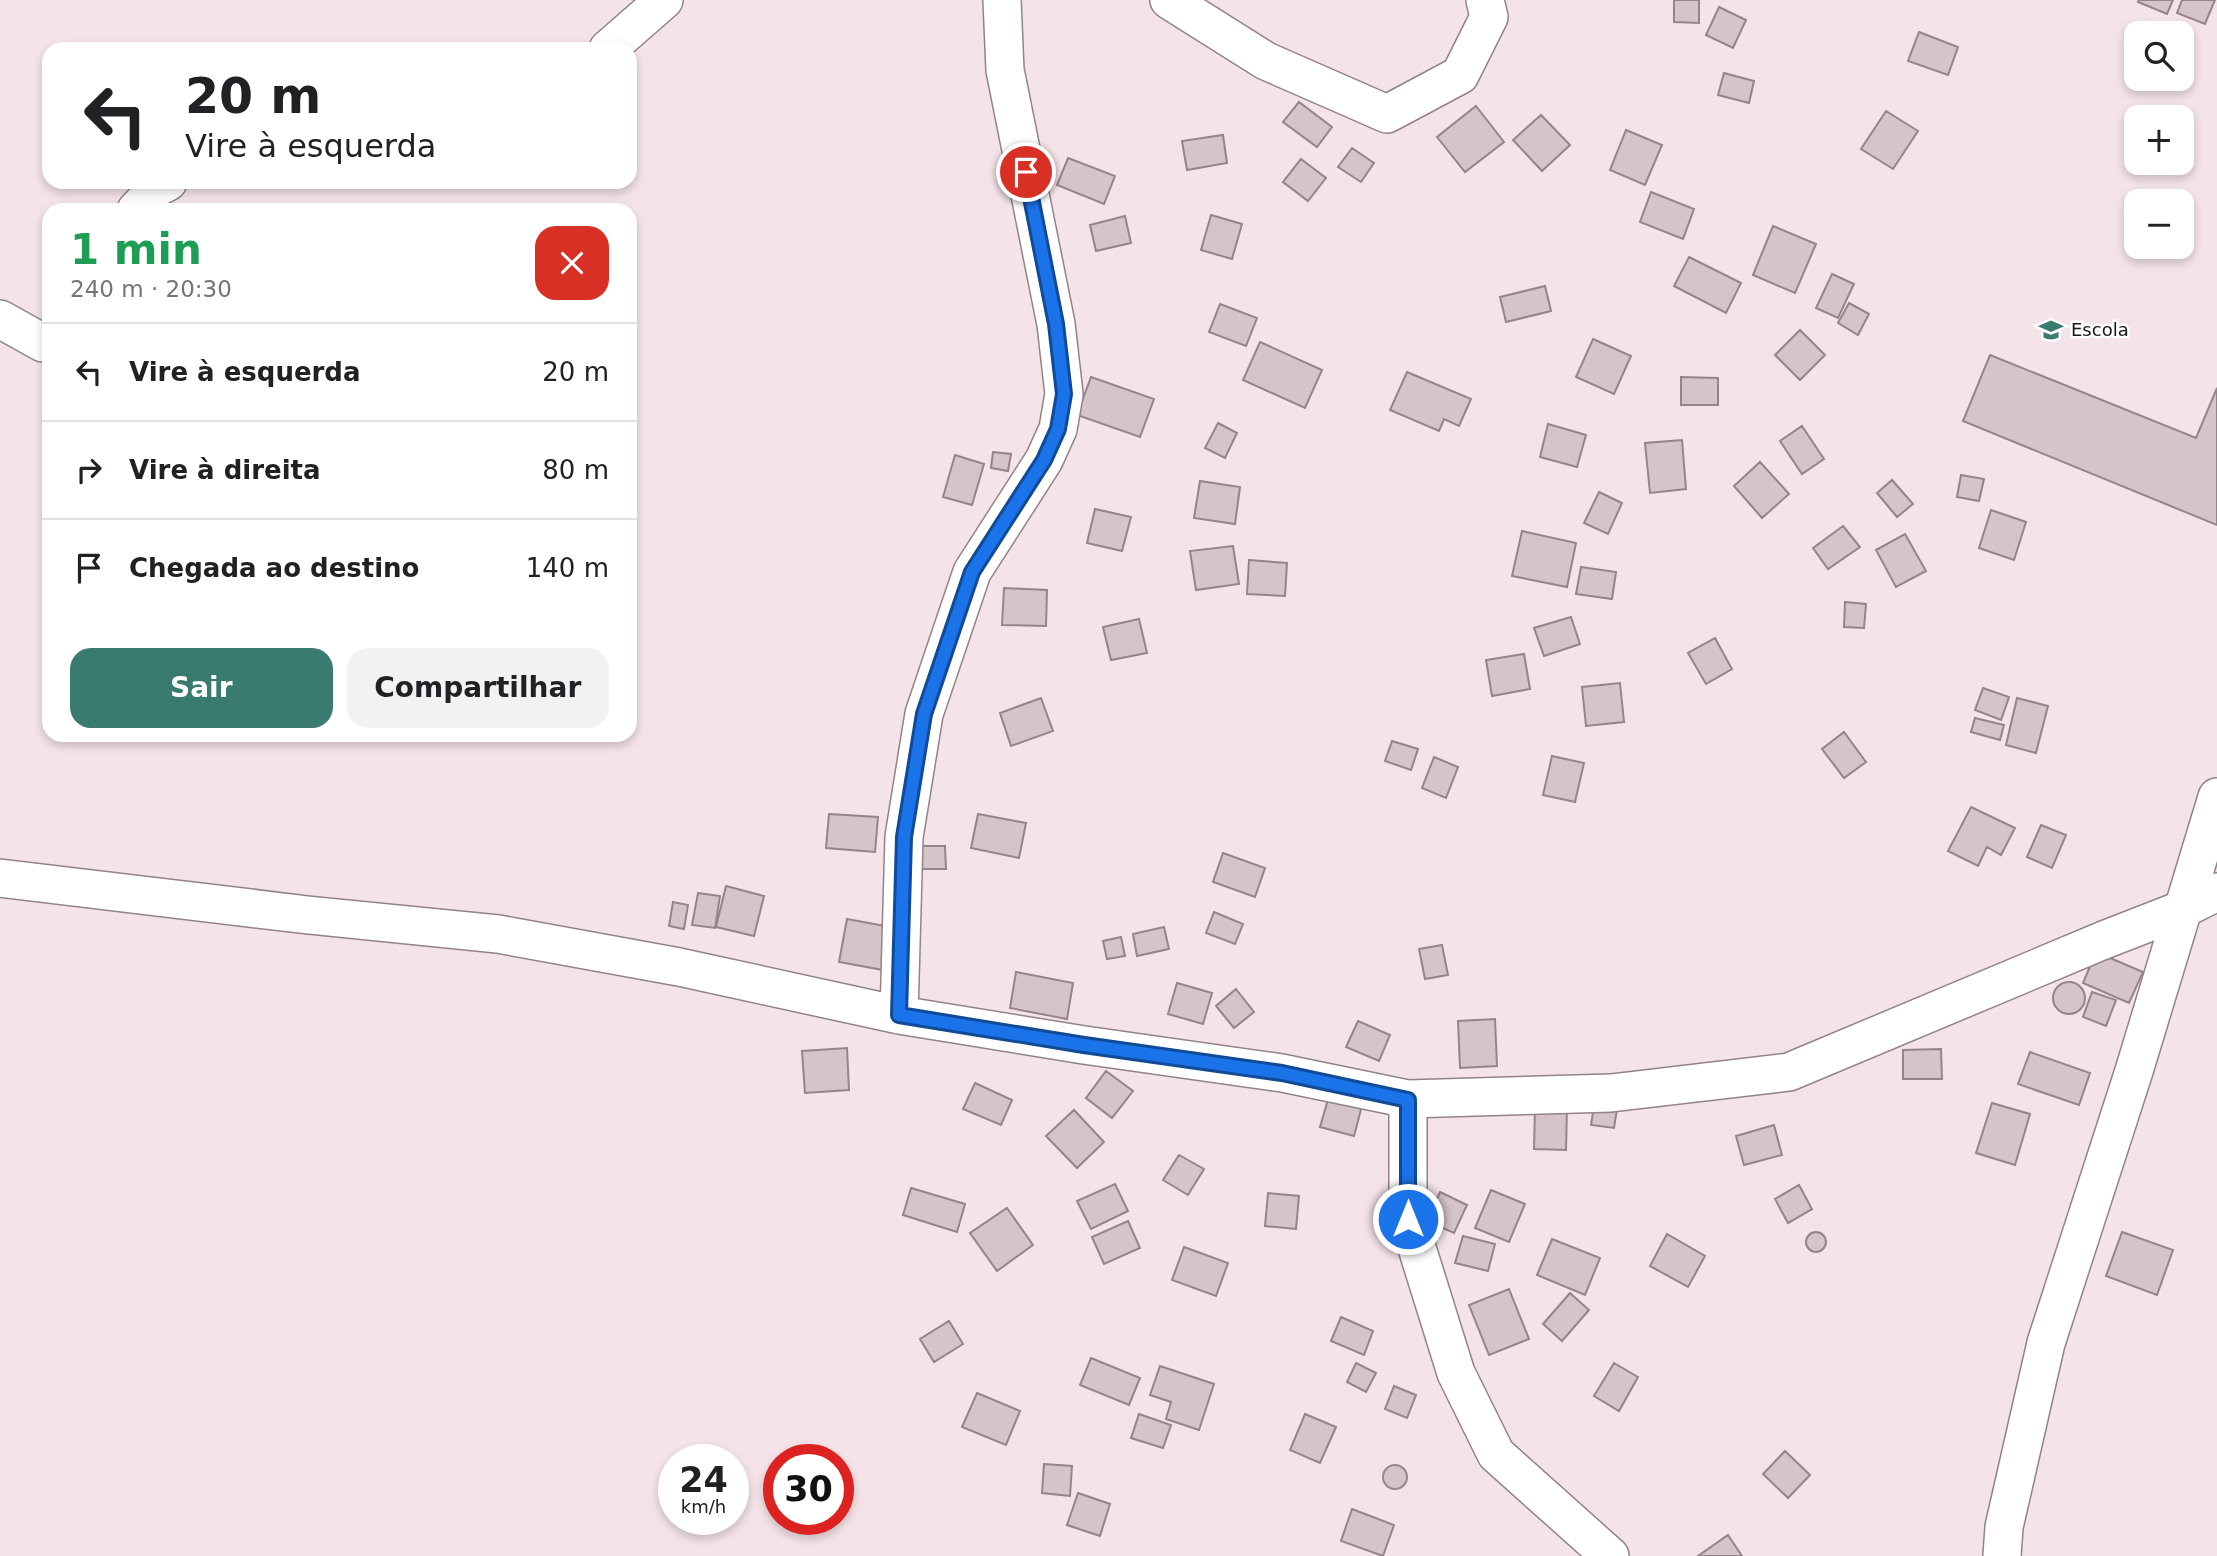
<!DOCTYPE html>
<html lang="pt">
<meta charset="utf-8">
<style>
:root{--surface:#fff;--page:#f2f2f2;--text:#202124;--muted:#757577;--line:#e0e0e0;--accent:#397c6f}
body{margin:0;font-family:"DejaVu Sans",sans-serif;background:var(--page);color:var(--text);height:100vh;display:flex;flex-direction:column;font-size:26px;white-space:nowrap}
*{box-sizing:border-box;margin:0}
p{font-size:23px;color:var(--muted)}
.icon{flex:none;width:38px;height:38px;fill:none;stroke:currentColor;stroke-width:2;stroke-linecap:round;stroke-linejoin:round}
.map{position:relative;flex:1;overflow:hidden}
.details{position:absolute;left:42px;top:203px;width:595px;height:539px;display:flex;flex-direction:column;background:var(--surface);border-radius:21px;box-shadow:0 4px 10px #0003}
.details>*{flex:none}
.top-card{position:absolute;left:42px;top:42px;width:595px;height:147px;border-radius:21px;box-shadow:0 4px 10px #0003;background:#fff;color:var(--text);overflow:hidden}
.fabs{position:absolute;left:2124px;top:21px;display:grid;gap:14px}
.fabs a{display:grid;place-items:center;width:70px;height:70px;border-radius:14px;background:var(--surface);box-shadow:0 4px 10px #0003;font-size:35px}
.speed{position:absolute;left:658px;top:1444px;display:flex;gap:14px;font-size:35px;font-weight:700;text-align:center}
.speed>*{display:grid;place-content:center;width:91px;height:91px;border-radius:50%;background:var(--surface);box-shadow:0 4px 10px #0003;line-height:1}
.speed small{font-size:18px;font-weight:400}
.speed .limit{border:10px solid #d22;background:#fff;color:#111}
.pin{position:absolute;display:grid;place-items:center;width:60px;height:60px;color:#fff;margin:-30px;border:4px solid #fff;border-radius:50%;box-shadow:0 2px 7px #0007}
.me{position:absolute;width:77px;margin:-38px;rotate:0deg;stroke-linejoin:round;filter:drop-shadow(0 0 5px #0008)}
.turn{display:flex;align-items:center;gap:24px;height:147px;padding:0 28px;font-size:32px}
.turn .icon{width:91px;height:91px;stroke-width:2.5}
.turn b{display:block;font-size:49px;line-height:60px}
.round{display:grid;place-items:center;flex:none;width:74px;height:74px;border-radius:21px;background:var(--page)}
.summary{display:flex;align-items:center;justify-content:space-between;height:119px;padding:0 28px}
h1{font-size:42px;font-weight:700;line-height:52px;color:#1e9e55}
.primary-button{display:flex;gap:14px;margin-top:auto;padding:14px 28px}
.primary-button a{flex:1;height:80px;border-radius:21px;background:var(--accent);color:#fff;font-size:28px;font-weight:700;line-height:80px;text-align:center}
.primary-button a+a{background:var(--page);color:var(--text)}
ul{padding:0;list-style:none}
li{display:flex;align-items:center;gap:21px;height:98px;padding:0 28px;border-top:2px solid var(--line)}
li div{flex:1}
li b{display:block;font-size:26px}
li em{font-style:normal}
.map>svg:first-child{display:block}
.building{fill:#d5c4c9;stroke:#948589;stroke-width:2}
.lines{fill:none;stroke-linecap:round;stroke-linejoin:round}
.minor-casing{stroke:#938387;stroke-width:40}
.minor{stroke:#fff;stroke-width:37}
.route-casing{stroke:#114b97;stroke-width:18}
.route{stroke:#1a73e8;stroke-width:12}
.labels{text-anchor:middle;stroke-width:5;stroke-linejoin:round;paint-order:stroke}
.poi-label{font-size:18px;fill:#1b1517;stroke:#fff;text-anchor:start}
</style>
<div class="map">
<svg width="2217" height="1556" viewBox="0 0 2217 1556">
<rect width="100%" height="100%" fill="#f4e3e8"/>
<path class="building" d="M1674 0H1699V23L1674 22Z
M2139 0H2173L2167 14 2138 2Z
M2182 0H2215L2205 24 2177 13Z
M1719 7 1746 20 1733 48 1706 35Z
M1919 32 1958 47 1948 75 1908 61Z
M1724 73 1754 81 1749 103 1718 95Z
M1299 102 1332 127 1317 147 1283 122Z
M1476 106 1504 142 1465 172 1437 137Z
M1886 111 1918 131 1893 169 1861 149Z
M1541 115 1570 145 1542 171 1513 140Z
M1626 130 1662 145 1645 185 1610 170Z
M1223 135 1227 163 1187 170 1182 141Z
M1352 148 1374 163 1361 182 1338 167Z
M1068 158 1115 176 1104 204 1057 185Z
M1301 159 1326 178 1308 201 1283 182Z
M1651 192 1694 209 1683 239 1640 222Z
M1211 215 1242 224 1232 259 1201 250Z
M1125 216 1131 243 1096 251 1090 225Z
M1773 226 1816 244 1795 293 1753 275Z
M1689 257 1741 283 1726 313 1674 286Z
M1832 274 1854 284 1838 318 1816 308Z
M1545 286 1551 311 1506 322 1500 297Z
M1849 303 1869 314 1858 335 1838 323Z
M1220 304 1257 318 1246 346 1209 332Z
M1800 330 1825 355 1800 380 1775 355Z
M1593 339 1631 356 1614 394 1576 377Z
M1260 342 1322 370 1305 408 1243 380Z
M1990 355 2196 438 2217 388V525L1963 421Z
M1407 372 1471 399 1459 426 1444 419 1439 431 1390 410Z
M1091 377 1154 399 1140 437 1077 415Z
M1681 377 1718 378V405H1681Z
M1218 423 1237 433 1225 458 1205 448Z
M1548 424 1586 435 1577 467 1540 457Z
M1802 426 1824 459 1802 474 1780 441Z
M1682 440 1686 489 1650 493 1645 443Z
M993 452 1011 454 1008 471 991 468Z
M955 455 984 464 972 505 943 497Z
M1760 462 1789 494 1762 518 1734 486Z
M1961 475 1984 479 1979 501 1957 497Z
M1892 480 1913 504 1897 517 1877 493Z
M1200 481 1240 487 1235 524 1194 518Z
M1599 492 1622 503 1608 534 1584 523Z
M1095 509 1131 517 1122 551 1087 543Z
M1991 510 2026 522 2014 560 1979 548Z
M1843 526 1860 547 1828 569 1813 548Z
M1522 531 1576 543 1567 587 1512 576Z
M1905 534 1926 571 1896 587 1876 550Z
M1233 546 1239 584 1196 590 1190 551Z
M1249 560 1287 563 1285 596 1247 594Z
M1581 567 1616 572 1612 599 1576 594Z
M1004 588 1047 590 1046 626 1002 625Z
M1845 602 1866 604 1864 628 1844 627Z
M1571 617 1580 644 1544 656 1534 628Z
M1139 619 1147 653 1111 660 1103 627Z
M1715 638 1732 669 1706 684 1688 653Z
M1524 654 1530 689 1492 696 1486 660Z
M1620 683 1624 722 1586 726 1582 687Z
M1983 688 2009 697 2001 720 1975 710Z
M1041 698 1053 731 1011 746 1000 713Z
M2017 698 2048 706 2036 753 2006 745Z
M1975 718 2004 725 2000 740 1971 732Z
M1844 732 1866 762 1844 778 1822 749Z
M1392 741 1418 749 1411 770 1385 761Z
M1552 756 1584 763 1575 802 1543 795Z
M1434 757 1458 767 1446 798 1422 788Z
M1971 807 2015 828 2001 855 1987 847 1978 866 1948 851Z
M829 814 878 817 875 852 826 848Z
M978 814 1026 823 1019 858 971 848Z
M2041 825 2066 835 2052 868 2027 857Z
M915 846H945L946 869H915Z
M1223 853 1265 868 1255 897 1213 882Z
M726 886 764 896 754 936 716 927Z
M698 893 720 896 715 928 692 925Z
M673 902 688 905 684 929 669 926Z
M1214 912 1243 924 1235 944 1206 933Z
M847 919 891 927 883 970 839 962Z
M1164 927 1169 949 1137 956 1133 934Z
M1121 937 1125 956 1107 959 1103 941Z
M1442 945 1448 975 1425 979 1419 949Z
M2096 952 2143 972 2129 1003 2083 983Z
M1016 972 1073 983 1067 1019 1010 1008Z
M2053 998a16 16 0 1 1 32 0a16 16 0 1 1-32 0Z
M1177 983 1212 993 1203 1024 1168 1014Z
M1236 989 1254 1012 1234 1028 1216 1006Z
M2092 992 2116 1000 2106 1026 2083 1017Z
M1495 1019 1497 1066 1460 1068 1458 1021Z
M1358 1021 1390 1035 1379 1061 1346 1047Z
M847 1048 849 1090 805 1093 802 1051Z
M1941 1049 1942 1079H1903V1050Z
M2030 1052 2090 1073 2079 1105 2018 1084Z
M1106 1071 1133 1091 1112 1118 1086 1098Z
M975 1083 1012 1100 1001 1125 963 1109Z
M1331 1089 1364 1098 1354 1136 1320 1127Z
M1992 1103 2030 1114 2015 1165 1976 1153Z
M1535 1105H1567L1566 1150 1534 1149Z
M1594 1106 1617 1109 1614 1128 1591 1125Z
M1074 1110 1104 1142 1077 1168 1046 1136Z
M1774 1125 1782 1155 1744 1165 1736 1136Z
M1179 1155 1204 1169 1188 1195 1163 1180Z
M1115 1184 1128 1211 1091 1229 1077 1201Z
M1799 1185 1812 1209 1788 1223 1775 1199Z
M911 1188 965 1204 957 1232 903 1215Z
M1491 1190 1525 1204 1509 1242 1475 1228Z
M1440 1192 1467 1205 1454 1233 1427 1221Z
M1268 1193 1299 1196 1296 1229 1265 1226Z
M1007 1208 1033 1245 997 1271 970 1233Z
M1128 1221 1140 1248 1104 1264 1092 1237Z
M1806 1242a10 10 0 1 1 20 0a10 10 0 1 1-20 0Z
M2122 1232 2173 1250 2157 1295 2106 1276Z
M1667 1234 1705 1256 1688 1287 1650 1266Z
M1463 1236 1495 1244 1488 1271 1455 1263Z
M1552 1239 1600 1258 1585 1295 1537 1275Z
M1184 1247 1228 1263 1216 1296 1172 1280Z
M1509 1289 1529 1339 1489 1355 1469 1305Z
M1570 1293 1589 1310 1562 1341 1543 1324Z
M1341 1317 1373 1331 1364 1355 1331 1341Z
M949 1321 963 1344 934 1362 920 1339Z
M1091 1358 1140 1378 1129 1405 1080 1385Z
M1356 1363 1376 1373 1366 1392 1347 1382Z
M1614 1363 1638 1377 1619 1411 1594 1396Z
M1160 1366 1214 1384 1199 1430 1166 1419 1171 1402 1150 1395Z
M1394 1386 1416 1395 1407 1418 1385 1409Z
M977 1393 1020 1411 1006 1445 962 1427Z
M1139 1414 1171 1425 1163 1448 1131 1438Z
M1305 1414 1336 1427 1320 1463 1290 1450Z
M1785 1451 1810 1475 1788 1498 1763 1474Z
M1044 1464 1072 1466 1070 1496 1042 1493Z
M1383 1477a12 12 0 1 1 24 0a12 12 0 1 1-24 0Z
M1078 1493 1110 1504 1100 1536 1067 1525Z
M1352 1509 1394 1525 1383 1556 1341 1541Z
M1728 1535 1742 1556H1698Z"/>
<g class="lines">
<g class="minor-casing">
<path id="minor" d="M1169 0 1266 61 1387 114 1460 75 1489 17 1485 0
M608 49 664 0
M136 210 158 187 168 182
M0 319 43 343H49
M0 878 308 915 498 934 679 967 899 1015 1084 1045 1282 1073 1408 1099 1611 1093 1789 1072 2104 940 2181 910 2217 892
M899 1015 904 837 924 714 972 572 1044 460 1058 429 1064 394 1056 324 1005 70 1002 0
M1408 1099V1219L1456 1373 1496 1454 1610 1556
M2002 1556 2004 1527 2046 1343 2134 1071 2217 797"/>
</g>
<use href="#minor" class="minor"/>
</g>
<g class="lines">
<g class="route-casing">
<path id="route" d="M1026 172 1056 324 1064 394 1058 429 1044 460 972 572 924 714 904 837 899 1015 1084 1045 1282 1073 1408 1100V1219"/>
</g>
<use href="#route" class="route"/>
</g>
<defs>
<g id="school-bare" transform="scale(1.89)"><path d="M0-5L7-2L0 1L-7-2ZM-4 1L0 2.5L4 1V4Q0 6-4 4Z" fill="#397c6f" stroke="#fff" stroke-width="2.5" paint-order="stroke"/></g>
</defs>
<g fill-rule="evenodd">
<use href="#school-bare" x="2051" y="330"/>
</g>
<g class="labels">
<g class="poi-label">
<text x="2071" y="336">Escola</text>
</g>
</g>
</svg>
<div class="fabs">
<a><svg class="icon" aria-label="search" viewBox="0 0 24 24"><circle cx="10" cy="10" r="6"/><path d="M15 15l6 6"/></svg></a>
<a>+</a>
<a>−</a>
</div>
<div class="speed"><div>24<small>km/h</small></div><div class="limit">30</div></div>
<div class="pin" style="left:1026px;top:172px;background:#d93025"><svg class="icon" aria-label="arrive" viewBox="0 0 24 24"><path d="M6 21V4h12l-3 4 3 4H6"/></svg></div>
<svg class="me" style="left:1408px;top:1219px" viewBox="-20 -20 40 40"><circle r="17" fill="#1a73e8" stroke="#fff" stroke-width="3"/><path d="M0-11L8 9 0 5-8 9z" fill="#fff"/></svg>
<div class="top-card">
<div class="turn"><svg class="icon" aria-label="left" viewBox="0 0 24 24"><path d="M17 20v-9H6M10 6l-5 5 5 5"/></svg><div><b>20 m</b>Vire à esquerda</div></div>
</div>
<section class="details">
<div class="summary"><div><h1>1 min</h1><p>240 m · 20:30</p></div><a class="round" style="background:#d93025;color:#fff"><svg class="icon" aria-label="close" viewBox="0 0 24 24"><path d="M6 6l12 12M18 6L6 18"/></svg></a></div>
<ul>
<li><svg class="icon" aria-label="left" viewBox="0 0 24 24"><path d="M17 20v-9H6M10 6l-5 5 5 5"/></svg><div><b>Vire à esquerda</b></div><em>20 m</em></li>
<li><svg class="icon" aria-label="right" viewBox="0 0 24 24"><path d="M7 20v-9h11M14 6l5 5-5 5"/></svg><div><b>Vire à direita</b></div><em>80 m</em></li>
<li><svg class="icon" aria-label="arrive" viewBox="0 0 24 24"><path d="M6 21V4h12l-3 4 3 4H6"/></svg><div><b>Chegada ao destino</b></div><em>140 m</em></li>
</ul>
<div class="primary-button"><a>Sair</a><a>Compartilhar</a></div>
</section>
</div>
